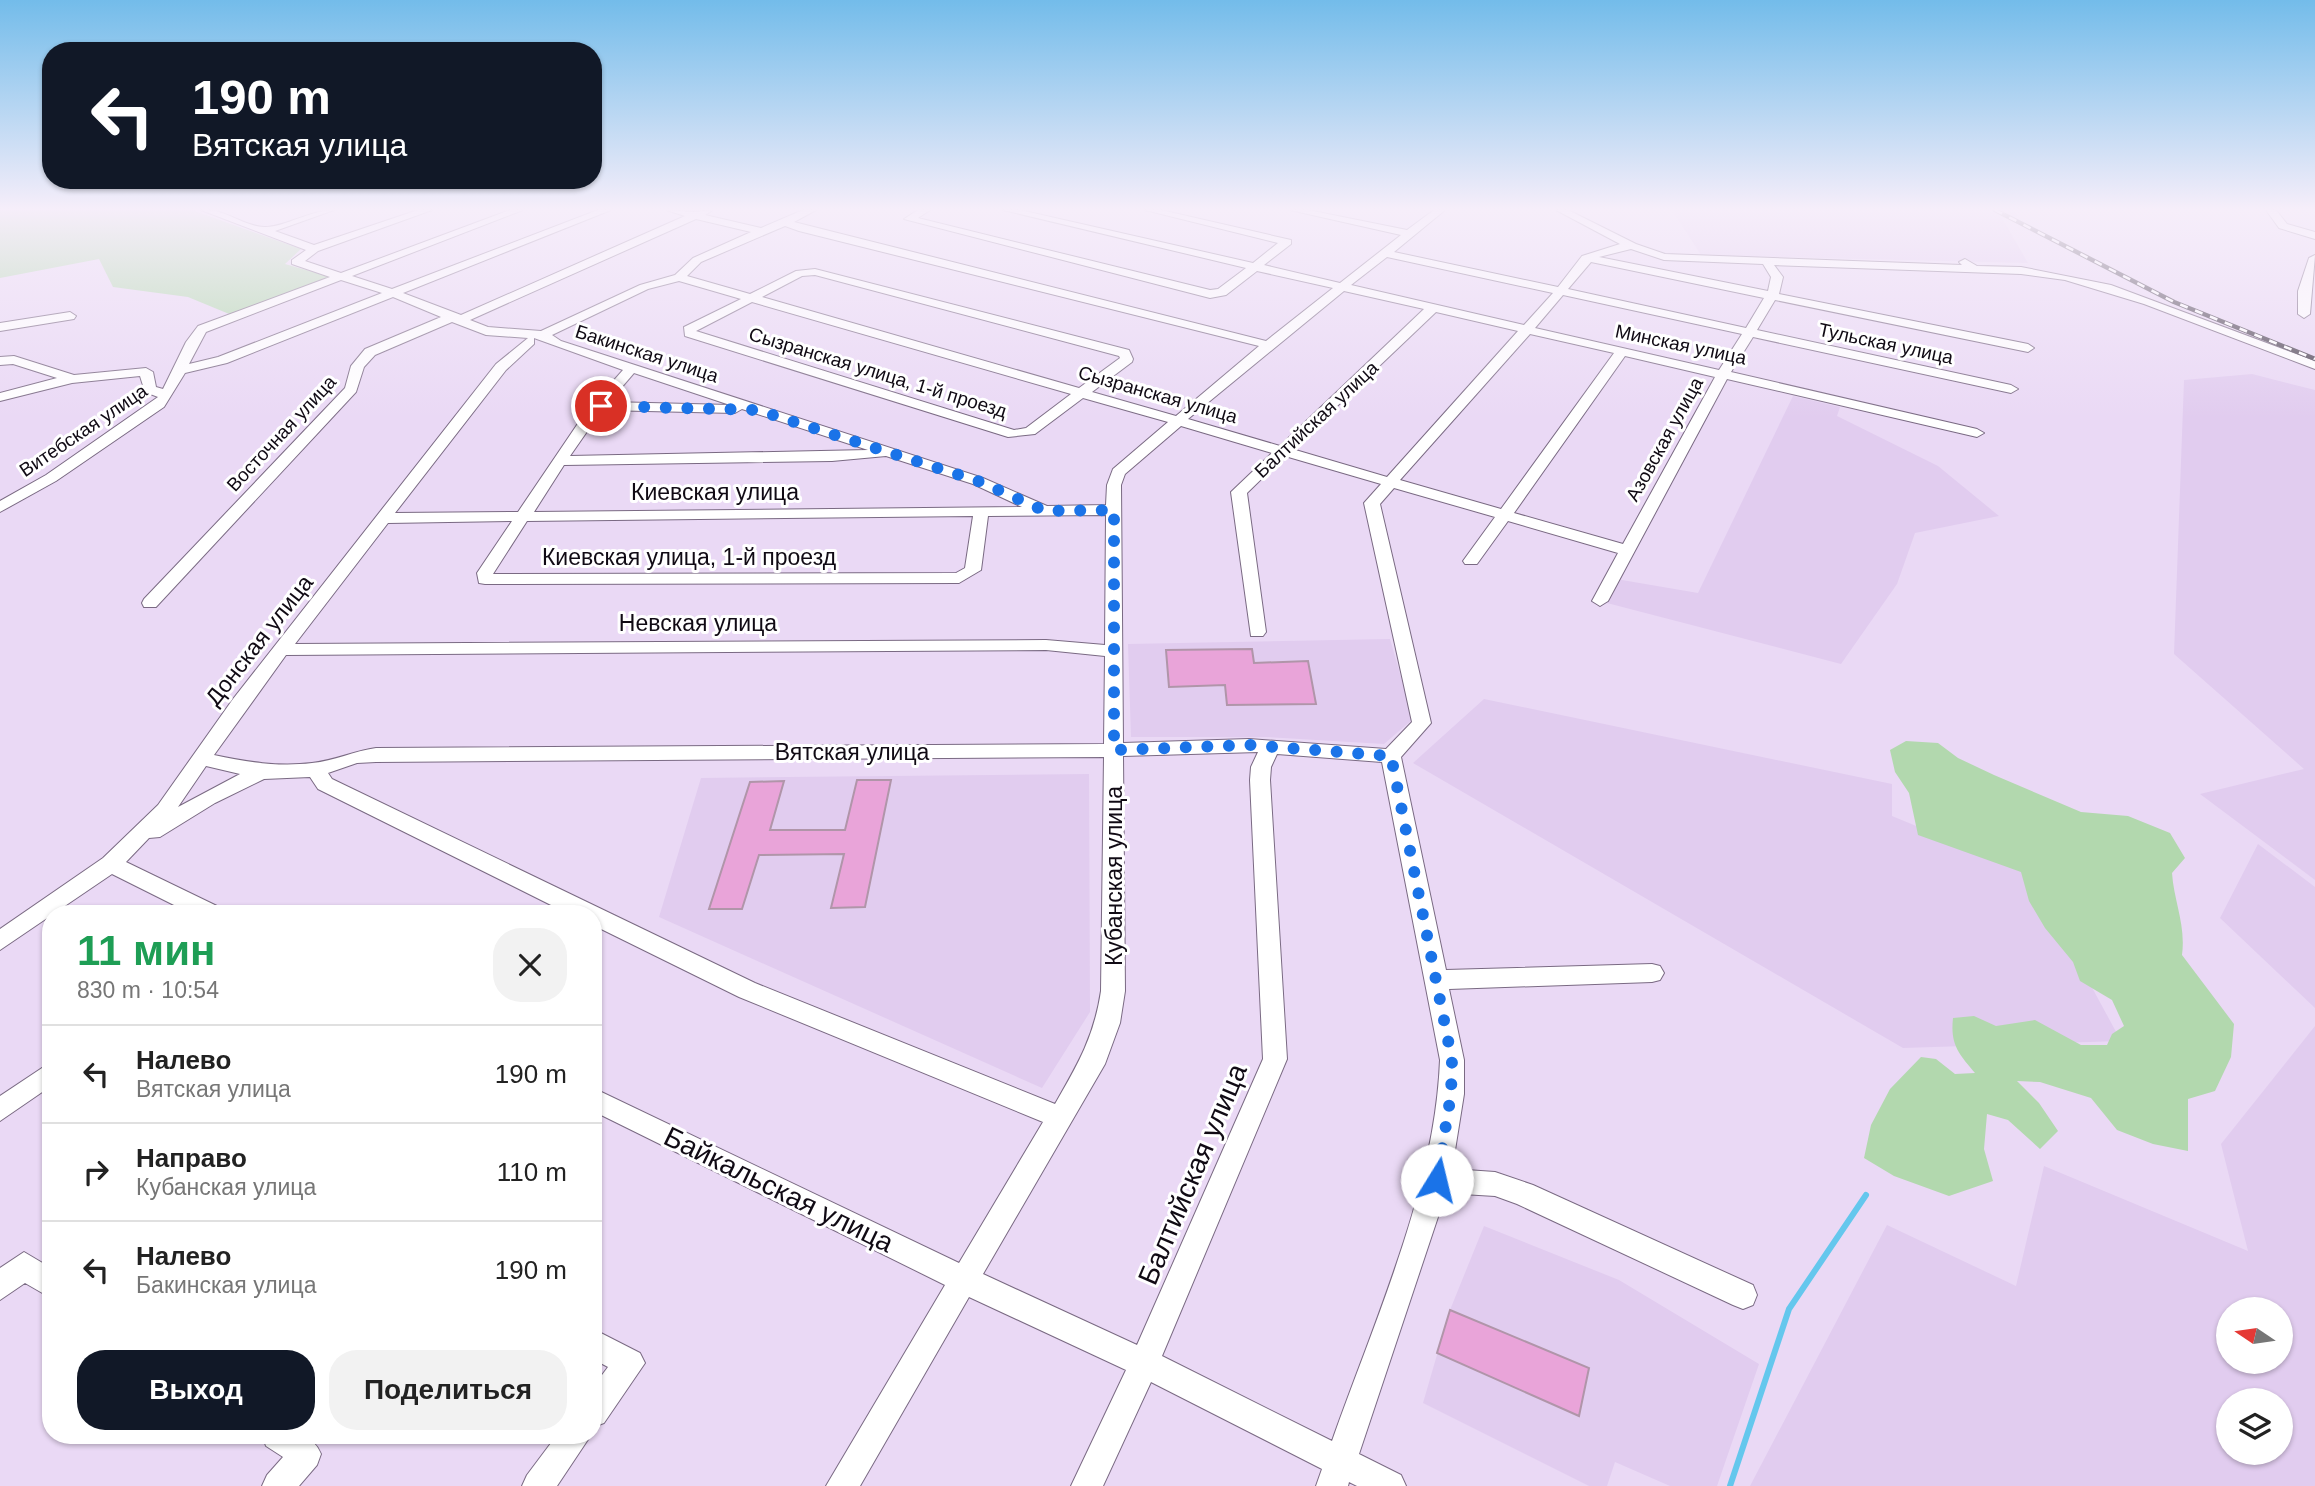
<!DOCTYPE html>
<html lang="ru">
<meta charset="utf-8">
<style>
:root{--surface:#fff;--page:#f2f2f2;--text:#222;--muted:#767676;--line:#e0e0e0;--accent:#111827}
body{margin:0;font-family:Arial,sans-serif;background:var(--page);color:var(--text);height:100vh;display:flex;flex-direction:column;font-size:26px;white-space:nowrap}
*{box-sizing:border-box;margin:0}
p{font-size:23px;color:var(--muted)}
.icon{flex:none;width:38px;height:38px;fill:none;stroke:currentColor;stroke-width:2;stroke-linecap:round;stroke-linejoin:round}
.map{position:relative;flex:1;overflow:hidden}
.details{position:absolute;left:42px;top:905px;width:560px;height:539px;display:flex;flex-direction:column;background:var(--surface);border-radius:28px;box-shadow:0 2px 5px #0004}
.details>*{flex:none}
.guide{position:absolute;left:42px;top:42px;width:560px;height:147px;border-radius:28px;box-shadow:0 2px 5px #0004;background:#111827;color:#fff;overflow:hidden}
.needle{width:46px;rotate:283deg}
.fabs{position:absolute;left:2216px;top:1297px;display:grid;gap:14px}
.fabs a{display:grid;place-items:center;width:77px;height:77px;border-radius:50%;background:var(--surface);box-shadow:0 2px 5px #0004;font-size:35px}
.pin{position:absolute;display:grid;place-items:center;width:60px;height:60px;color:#fff;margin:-30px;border:4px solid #fff;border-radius:50%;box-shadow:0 2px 7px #0007}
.me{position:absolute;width:77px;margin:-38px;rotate:9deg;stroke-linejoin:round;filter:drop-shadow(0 0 5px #0008)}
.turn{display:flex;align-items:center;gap:24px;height:147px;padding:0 35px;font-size:32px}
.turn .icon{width:91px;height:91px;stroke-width:2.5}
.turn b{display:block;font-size:49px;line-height:60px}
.round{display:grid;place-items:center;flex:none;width:74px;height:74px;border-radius:28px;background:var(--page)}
.overview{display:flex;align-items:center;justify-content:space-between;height:119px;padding:0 35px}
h1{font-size:42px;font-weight:600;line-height:52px;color:#1e9e55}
.button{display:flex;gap:14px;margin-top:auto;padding:14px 35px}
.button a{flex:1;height:80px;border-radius:28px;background:var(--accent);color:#fff;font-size:28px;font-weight:600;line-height:80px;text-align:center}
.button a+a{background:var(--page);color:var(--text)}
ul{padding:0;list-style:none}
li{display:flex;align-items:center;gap:21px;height:98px;padding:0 35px;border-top:2px solid var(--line)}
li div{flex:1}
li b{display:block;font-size:26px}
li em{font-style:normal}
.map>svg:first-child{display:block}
.built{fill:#e1ccef;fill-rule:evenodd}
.green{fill:#b2d8ae}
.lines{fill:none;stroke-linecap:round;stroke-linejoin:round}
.stream{stroke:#64c7ed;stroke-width:6}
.building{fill:#e9a4d9;stroke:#b095a9;stroke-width:2}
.minor-casing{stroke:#7a6a83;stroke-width:2}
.minor{fill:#fff;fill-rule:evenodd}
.rail-casing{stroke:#514857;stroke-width:4.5}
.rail{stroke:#fff;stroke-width:2.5;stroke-dasharray:8;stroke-linecap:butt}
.route{stroke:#1a73e8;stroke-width:12;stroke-dasharray:0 21.6}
.labels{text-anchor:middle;stroke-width:6;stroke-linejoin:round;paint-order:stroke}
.far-street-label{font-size:19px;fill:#100a14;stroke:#fff}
.street-label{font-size:23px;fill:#100a14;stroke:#fff}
.near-street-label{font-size:28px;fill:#100a14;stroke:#fff}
</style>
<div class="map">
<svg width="2315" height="1486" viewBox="0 0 2315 1486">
<rect width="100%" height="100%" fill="#ead9f5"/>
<path class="built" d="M1672 210H2009L2019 216 2002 218 2028 263 1701 255Z
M2252 374 2315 390V880L2200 794 2304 769 2174 654 2184 380Z
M1793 396 1840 407 1837 416 1938 466 1999 516 1915 533 1897 584 1841 664 1607 603 1616 579 1698 593Z
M1390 639 1413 719 1384 744 1266 737H1131L1128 644Z
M1484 699 1892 784V816L2030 873 2121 1041 1903 1048 1413 763Z
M1089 774 1090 1012 1042 1088 659 917 701 778Z
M2258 844 2315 887V1008L2220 918Z
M2315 1026V1486H1750L1887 1225 2016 1286 2044 1166 2248 1251 2221 1144ZM2228 1309H2280V1362H2228ZM2228 1400H2280V1452H2228Z
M1484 1226 1619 1280 1759 1364 1717 1486H1670L1615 1462 1607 1486H1589L1423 1403 1450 1310Z"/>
<path class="green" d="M0 210H192L301 249 285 264 331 277 234 316 188 297 113 287 99 259 0 278Z
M1906 741 1938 743 1958 758 1994 775 2081 812 2128 816 2170 833 2185 858 2172 873C2174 902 2186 925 2182 955L2234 1024 2231 1057 2215 1091 2188 1099V1151L2153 1144 2117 1130 2091 1098 2040 1082 2017 1081 2039 1103 2058 1131 2040 1149 2008 1120 1987 1114 1984 1149 1993 1181 1949 1196 1894 1176 1864 1158 1871 1125 1890 1089 1921 1057 1936 1059 1955 1074 1975 1073C1959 1054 1950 1045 1953 1018L1974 1016 1996 1026 2035 1020 2081 1045H2107L2112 1034 2124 1026 2112 1000 2080 981 2073 962 2045 928 2029 901 2021 872 1918 835 1909 793 1895 772 1890 750Z"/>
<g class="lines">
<path class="stream" d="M1730 1486 1789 1309 1866 1195"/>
</g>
<path class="building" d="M1252 649 1254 663 1308 661 1316 704 1227 705 1225 685 1169 687 1166 650Z
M857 780H891L865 907 831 908 844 854 759 855 742 909H709L750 782 784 781 770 830H845Z
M1450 1310 1589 1368 1579 1416 1437 1353Z"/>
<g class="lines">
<g class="minor-casing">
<path id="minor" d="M201 210C224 208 242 226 264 227 283 228 310 210 334 210L275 231 314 245 418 210H432L318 251 305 261 341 273 510 210H523L352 276 392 289 598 210H611L403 293 461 315 685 216 666 210 694 212 713 210 705 215 761 228 803 210H816L794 222 1266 341 1333 288 1257 271 1226 295 1210 298 904 219 918 210H930L918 218 1210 290 1218 289 1246 268 1003 210H1020L1253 263 1278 243 1145 210H1161L1291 240V244L1264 265 1340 283 1401 235 1290 210H1308L1407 230 1434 210H1445L1394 252 1558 287 1582 256 1620 244 1556 210H1568L1636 244 1665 254 1962 265 1959 262 1965 259 1977 266 2021 267 2111 285 2315 361V369L2144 304 2065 280 2021 274 1774 265 1783 277 1779 294 2028 344 2034 348 2028 352 1775 300 1757 330 2011 385 2018 389 2011 393 1753 337 1731 372 1977 429 1984 433 1977 437 1727 379 1608 601 1600 606 1592 601 1618 553 1508 521 1477 564H1465L1463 561 1495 517 1394 488 1380 504 1431 723 1401 757 1446 970 1652 964 1660 966 1664 973 1660 980 1652 982 1449 989 1464 1060V1094L1452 1169 1495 1172 1533 1185 1753 1285 1757 1295 1753 1305 1743 1309 1733 1305 1517 1204 1495 1196 1446 1193 1359 1454 1401 1475 1406 1486H1357L1349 1482 1348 1486H1316L1322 1469 1151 1382 1103 1486H1071L1126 1370 969 1297 860 1486H826L945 1285 593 1111V1088L959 1263 1043 1122 739 997 593 925V914H569L318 789 310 777 264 779 215 803 160 837 149 838 126 862 221 908 224 914H192L112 874 0 950V929L103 858 158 805 233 699 496 364 528 338 486 335 452 322 375 355 364 367 356 392 156 607H144L142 603 144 599 345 388 351 366 365 349 441 317 393 297 227 363 185 373 164 407 56 481 0 512V501L46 475 158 397 145 392 140 376 72 383 0 401V393L57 378 13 364 0 365V357L14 356 74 375 146 368 153 372 156 387 163 389 186 342 198 326 330 277 292 264V260L306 250ZM696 219 751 232 693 258 675 275 640 285 541 331 488 327 470 320ZM785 226 799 231 1259 346 1176 416 1092 392 1132 362 1133 359 1129 350 815 269 796 271 750 294 687 276 701 262ZM1631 249 1664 260 1763 264 1771 277 1768 291 1599 257ZM1387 257 1553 293 1524 325 1351 285ZM1591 262 1764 298 1746 328 1568 289ZM815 275 1119 356 1120 358 1079 388 762 297 802 276ZM341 280 382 293 218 357 189 364 206 332ZM679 281 741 299 684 327 685 336 1008 437 1035 434 1083 398 1168 422 1113 469 1107 485 1106 505 1047 506 983 478 561 341 552 335 648 289ZM1344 291 1424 309 1280 446 1188 419ZM1563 295 1742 334 1719 370 1535 328ZM752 302 1071 394 1026 428 1014 430 696 331ZM1436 312 1518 331 1387 477 1292 449ZM1530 334 1614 353 1501 509 1400 480ZM534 338 623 370 585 413 518 512 395 513 506 370 534 344ZM1625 356 1715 377 1623 544 1514 513ZM634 373 730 405 609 402ZM742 409 868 450 570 456 602 410 735 413ZM1181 426 1272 453 1231 492 1251 636H1263L1266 632 1247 493 1285 456 1381 484 1364 503 1412 722 1386 749 1249 739 1123 743 1121 485 1125 474ZM886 456 973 484 1022 507 534 512 564 465 832 461ZM1106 515 1105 645 1046 640 295 644 388 523 512 521 477 573 479 583 485 584 959 583 981 570 988 516ZM973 516 965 568 956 573 493 574 527 521ZM1046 650 1105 656 1104 744 376 748C354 751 334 761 312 763 278 767 247 762 214 755L286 655ZM1258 752 1251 767 1250 780 1263 1059 1137 1345 983 1274 1105 1064 1120 1023 1125 991 1123 756ZM1277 754 1382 762 1440 1060C1435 1189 1375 1319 1332 1441L1162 1356 1287 1059 1270 780 1271 767ZM1104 757 1101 991C1094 1037 1078 1064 1055 1104L755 983 332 779 328 773 357 763 376 762ZM206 766 240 774 178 807Z
M2266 210H2276L2287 224 2315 232V239L2279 228Z
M2315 255 2310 314 2304 318 2298 314V291L2309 258Z
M70 312 76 316 74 319 0 331V323Z
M51 1062V1086L0 1121V1096Z
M24 1252 51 1268V1298L25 1283 0 1300V1268Z
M593 1329 640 1353 645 1363 604 1423 593 1427V1387L608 1367 593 1359Z
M262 1435C285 1435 311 1429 321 1454L317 1465 299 1486H262L267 1475 283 1457 266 1446Z
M557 1435H591L557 1486H522L527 1475Z"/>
</g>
<use href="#minor" class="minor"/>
<g class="rail-casing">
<path id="rail" d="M1995 210 2174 302 2315 359"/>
</g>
<use href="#rail" class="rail"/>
</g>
<linearGradient id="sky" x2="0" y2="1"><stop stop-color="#73bcea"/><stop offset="0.5" stop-color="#f6eefa"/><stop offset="1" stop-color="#f6eefa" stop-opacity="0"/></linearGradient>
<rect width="2315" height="418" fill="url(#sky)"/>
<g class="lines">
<path class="route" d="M601 406 757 410 978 481 1045 511 1114 510V750L1249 745 1391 756 1452 1060 1451 1094 1437 1180"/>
</g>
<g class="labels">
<g class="far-street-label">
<text transform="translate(1886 343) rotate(12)" y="7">Тульская улица</text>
<text transform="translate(1681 344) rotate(12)" y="7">Минская улица</text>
<text transform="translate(647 353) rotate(18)" y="7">Бакинская улица</text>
<text transform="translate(878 372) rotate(17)" y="7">Сызранская улица, 1-й проезд</text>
<text transform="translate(1158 394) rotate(16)" y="7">Сызранская улица</text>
<text transform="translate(1316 419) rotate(-43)" y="7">Балтийская улица</text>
<text transform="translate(83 430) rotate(-34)" y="7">Витебская улица</text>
<text transform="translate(281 433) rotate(-47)" y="7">Восточная улица</text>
<text transform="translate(1664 439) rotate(-61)" y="7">Азовская улица</text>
</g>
<g class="street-label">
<text x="715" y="500">Киевская улица</text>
<text x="689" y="565">Киевская улица, 1-й проезд</text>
<text x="698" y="631">Невская улица</text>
<text transform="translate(259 640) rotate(-52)" y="8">Донская улица</text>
<text x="852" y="760">Вятская улица</text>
<text transform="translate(1114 876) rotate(-90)" y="8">Кубанская улица</text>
</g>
<g class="near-street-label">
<text transform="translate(1192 1174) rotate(-67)" y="10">Балтийская улица</text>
<text transform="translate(779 1189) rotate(26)" y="10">Байкальская улица</text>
</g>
</g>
</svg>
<div class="fabs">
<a><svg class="needle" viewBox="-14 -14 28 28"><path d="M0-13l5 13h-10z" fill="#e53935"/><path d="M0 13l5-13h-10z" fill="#767676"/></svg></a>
<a><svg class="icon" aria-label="layers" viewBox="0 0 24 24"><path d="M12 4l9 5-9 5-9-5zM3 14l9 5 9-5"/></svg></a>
</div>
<div class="pin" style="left:601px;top:406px;background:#d93025"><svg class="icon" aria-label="arrive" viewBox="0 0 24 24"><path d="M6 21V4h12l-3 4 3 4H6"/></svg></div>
<svg class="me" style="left:1437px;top:1180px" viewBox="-20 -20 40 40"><circle r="19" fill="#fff"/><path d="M0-13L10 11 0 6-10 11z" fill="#1a73e8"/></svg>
<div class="guide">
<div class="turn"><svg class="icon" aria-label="left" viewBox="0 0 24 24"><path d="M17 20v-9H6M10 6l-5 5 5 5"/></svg><div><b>190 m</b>Вятская улица</div></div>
</div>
<section class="details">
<div class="overview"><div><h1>11 мин</h1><p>830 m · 10:54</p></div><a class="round"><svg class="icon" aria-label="close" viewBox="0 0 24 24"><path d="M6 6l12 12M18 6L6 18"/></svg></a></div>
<ul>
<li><svg class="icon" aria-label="left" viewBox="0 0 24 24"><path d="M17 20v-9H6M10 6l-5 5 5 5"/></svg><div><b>Налево</b><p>Вятская улица</p></div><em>190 m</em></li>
<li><svg class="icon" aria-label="right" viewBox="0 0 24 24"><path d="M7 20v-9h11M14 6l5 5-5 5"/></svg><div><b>Направо</b><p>Кубанская улица</p></div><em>110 m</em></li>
<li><svg class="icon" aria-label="left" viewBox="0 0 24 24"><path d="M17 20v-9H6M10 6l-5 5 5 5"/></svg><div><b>Налево</b><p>Бакинская улица</p></div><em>190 m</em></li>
</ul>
<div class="button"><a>Выход</a><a>Поделиться</a></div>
</section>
</div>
